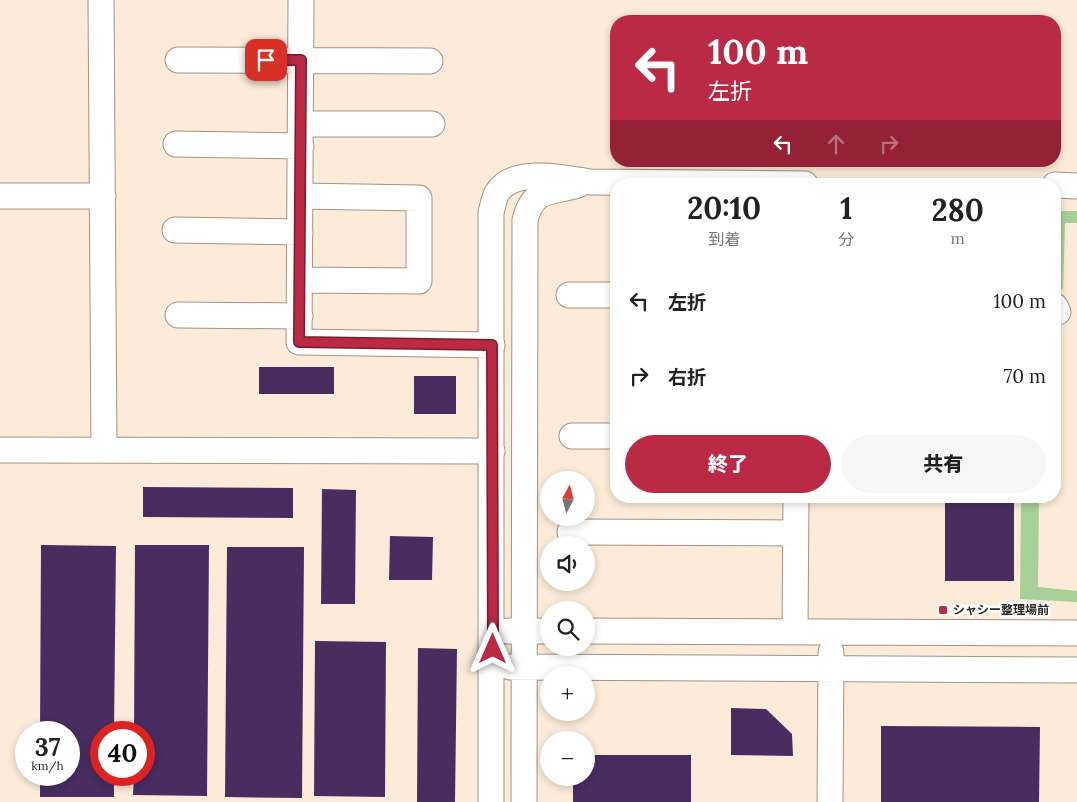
<!DOCTYPE html>
<html lang="ja">
<meta charset="utf-8">
<style>
:root{--surface:#fff;--page:#f6f6f6;--text:#222;--muted:#767676;--accent:#bb2a45}
body{margin:0;font-family:Lora,"Noto Sans JP",serif;background:var(--page);color:var(--text);height:100vh;display:flex;flex-direction:column;font-size:19px;white-space:nowrap}
*{box-sizing:border-box;margin:0}
p{font-size:16px;color:var(--muted)}
.icon{flex:none;width:28px;height:28px;fill:none;stroke:currentColor;stroke-width:2;stroke-linecap:round;stroke-linejoin:round}
.map{position:relative;flex:1;overflow:hidden}
.drawer{position:absolute;left:610px;top:178px;width:451px;height:325px;display:flex;flex-direction:column;background:var(--surface);border-radius:20px;box-shadow:0 2px 8px #0003}
.drawer>*{flex:none}
.banner{position:absolute;left:610px;top:15px;width:451px;height:152px;border-radius:20px;box-shadow:0 2px 8px #0003;background:#bb2a45;color:#fff;overflow:hidden}
.needle{width:32px;rotate:7deg}
.buttons{position:absolute;left:540px;top:471px;display:grid;gap:10px}
.buttons a{display:grid;place-items:center;width:55px;height:55px;border-radius:50%;background:var(--surface);box-shadow:0 2px 8px #0003;font-size:25px}
.speed{position:absolute;left:15px;top:721px;display:flex;gap:10px;font-size:25px;font-weight:700;text-align:center}
.speed>*{display:grid;place-content:center;width:65px;height:65px;border-radius:50%;background:var(--surface);box-shadow:0 2px 8px #0003;line-height:1}
.speed small{font-size:12px;font-weight:400}
.speed .limit{border:8px solid #d22;background:#fff;color:#111}
.pin{position:absolute;display:grid;place-items:center;width:42px;height:42px;color:#fff;margin:-21px;border-radius:10px;box-shadow:0 2px 8px #0006}
.me{position:absolute;width:55px;margin:-28px;rotate:0deg;stroke-linejoin:round;filter:drop-shadow(0 0 4px #0008)}
.turn{display:flex;align-items:center;gap:18px;height:105px;padding:0 15px;font-size:22px}
.turn .icon{width:65px;height:65px;stroke-width:2.5}
.turn b{display:block;font-size:35px;line-height:42px}
.lanes{display:flex;align-items:center;height:48px;padding:0 15px;background:#0003;justify-content:center;gap:25px;direction:ltr}
.lanes .off{opacity:.35}
.eta{display:flex;justify-content:space-evenly;align-items:center;height:85px;text-align:center}
.eta b{font-size:30px;font-weight:800;line-height:35px}
.primary-button{display:flex;gap:10px;margin-top:auto;padding:10px 15px}
.primary-button a{flex:1;height:58px;border-radius:30px;background:var(--accent);color:#fff;font-size:20px;font-weight:800;line-height:58px;text-align:center}
.primary-button a+a{background:var(--page);color:var(--text)}
ul{padding:0;list-style:none}
li{display:flex;align-items:center;gap:15px;height:75px;padding:0 15px}
li div{flex:1}
li b{display:block;font-size:19px}
li em{font-style:normal}
.map>svg:first-child{display:block}
.green{fill:#a6d098}
.building{fill:#482d60}
.lines{fill:none;stroke-linecap:round;stroke-linejoin:round}
.minor-casing{stroke:#a39382;stroke-width:27}
.minor{stroke:#fff;stroke-width:25}
.route-casing{stroke:#7a1b2d;stroke-width:12}
.route{stroke:#bb2a45;stroke-width:9}
.poi-dot{fill:#bb2a45;stroke:#fff;stroke-width:2}
.labels{text-anchor:middle;stroke-width:5;stroke-linejoin:round;paint-order:stroke}
.poi-label{font-size:12px;font-weight:bold;fill:#2f2922;stroke:#fff;text-anchor:start}
</style>
<div class="map">
<svg width="1077" height="802" viewBox="0 0 1077 802">
<rect width="100%" height="100%" fill="#fbebd8"/>
<path class="green" d="M1058 211H1077V223H1065L1063 289H1058Z
M1021 496H1039L1038 587 1077 591V602L1020 599Z"/>
<path class="building" d="M259 367H334V394H259Z
M414 376H456V414H414Z
M143 487 293 488V518L143 517Z
M322 489 356 490 355 604H321Z
M945 496H1014V581H945Z
M390 536 433 537 432 580H389Z
M41 545 116 546 114 732H101V775H114V797H40V775H69V732H40Z
M135 545H209L207 796 133 795 134 775H144V732H134Z
M227 547H304L302 798 225 797Z
M315 641 386 642 385 797 314 796Z
M418 648 457 649 455 802H417Z
M731 708 766 709 792 734 793 756 731 755Z
M881 726 1040 727 1039 802H881Z
M586 755H691V802H573V778H586Z"/>
<g class="lines">
<g class="minor-casing">
<path id="minor" d="M101 0 104 450
M301 0 299 342 492 345
M178 60 430 61
M301 124H432
M176 144 301 146
M1055 185 1077 186
M0 196H103
M175 230 300 232
M300 280 419 281V198L300 196
M569 295H616
M1055 306 1058 312
M178 315 300 316
M572 436H616
M0 450 492 451
M570 532 795 533
M508 631H549
M586 631 1077 633
M795 632 796 496
M510 667 1077 670
M491 802V212C493 206 494 198 497 193 513 166 566 178 590 182L805 184
M524 802 525 220C533 188 550 193 578 185
M830 802 831 652"/>
</g>
<use href="#minor" class="minor"/>
</g>
<g class="lines">
<g class="route-casing">
<path id="route" d="M266 60H301L299 342 492 345 493 649"/>
</g>
<use href="#route" class="route"/>
</g>
<rect class="poi-dot" x="938" y="605" width="10" height="10" rx="2.5"/>
<g class="labels">
<g class="poi-label">
<text x="953" y="614">シャシー整理場前</text>
</g>
</g>
</svg>
<div class="buttons">
<a><svg class="needle" viewBox="-14 -14 28 28"><path d="M0-13l5 13h-10z" fill="#e53935"/><path d="M0 13l5-13h-10z" fill="#767676"/></svg></a>
<a><svg class="icon" aria-label="sound" viewBox="0 0 24 24"><path d="M4 9h4l5-4v14l-5-4H4zM17 9q2 3 0 6"/></svg></a>
<a><svg class="icon" aria-label="search" viewBox="0 0 24 24"><circle cx="10" cy="10" r="6"/><path d="M15 15l6 6"/></svg></a>
<a>+</a>
<a>−</a>
</div>
<div class="speed"><div>37<small>km/h</small></div><div class="limit">40</div></div>
<div class="pin" style="left:266px;top:60px;background:#d93025"><svg class="icon" aria-label="arrive" viewBox="0 0 24 24"><path d="M6 21V4h12l-3 4 3 4H6"/></svg></div>
<svg class="me" style="left:493px;top:649px" viewBox="-20 -20 40 40"><path d="M0-17L14 15 0 8-14 15z" fill="#bb2a45" stroke="#fff" stroke-width="4"/></svg>
<div class="banner">
<div class="turn"><svg class="icon" aria-label="left" viewBox="0 0 24 24"><path d="M17 20v-9H6M10 6l-5 5 5 5"/></svg><div><b>100 m</b>左折</div></div>
<div class="lanes"><svg class="icon" aria-label="left" viewBox="0 0 24 24"><path d="M17 20v-9H6M10 6l-5 5 5 5"/></svg><svg class="icon off" aria-label="ahead" viewBox="0 0 24 24"><path d="M12 20V5M6 11l6-6 6 6"/></svg><svg class="icon off" aria-label="right" viewBox="0 0 24 24"><path d="M7 20v-9h11M14 6l5 5-5 5"/></svg></div>
</div>
<section class="drawer">
<div class="eta">
<div><b>20:10</b><p>到着</p></div>
<div><b>1</b><p>分</p></div>
<div><b>280</b><p>m</p></div>
</div>
<ul>
<li><svg class="icon" aria-label="left" viewBox="0 0 24 24"><path d="M17 20v-9H6M10 6l-5 5 5 5"/></svg><div><b>左折</b></div><em>100 m</em></li>
<li><svg class="icon" aria-label="right" viewBox="0 0 24 24"><path d="M7 20v-9h11M14 6l5 5-5 5"/></svg><div><b>右折</b></div><em>70 m</em></li>
</ul>
<div class="primary-button"><a>終了</a><a>共有</a></div>
</section>
</div>
